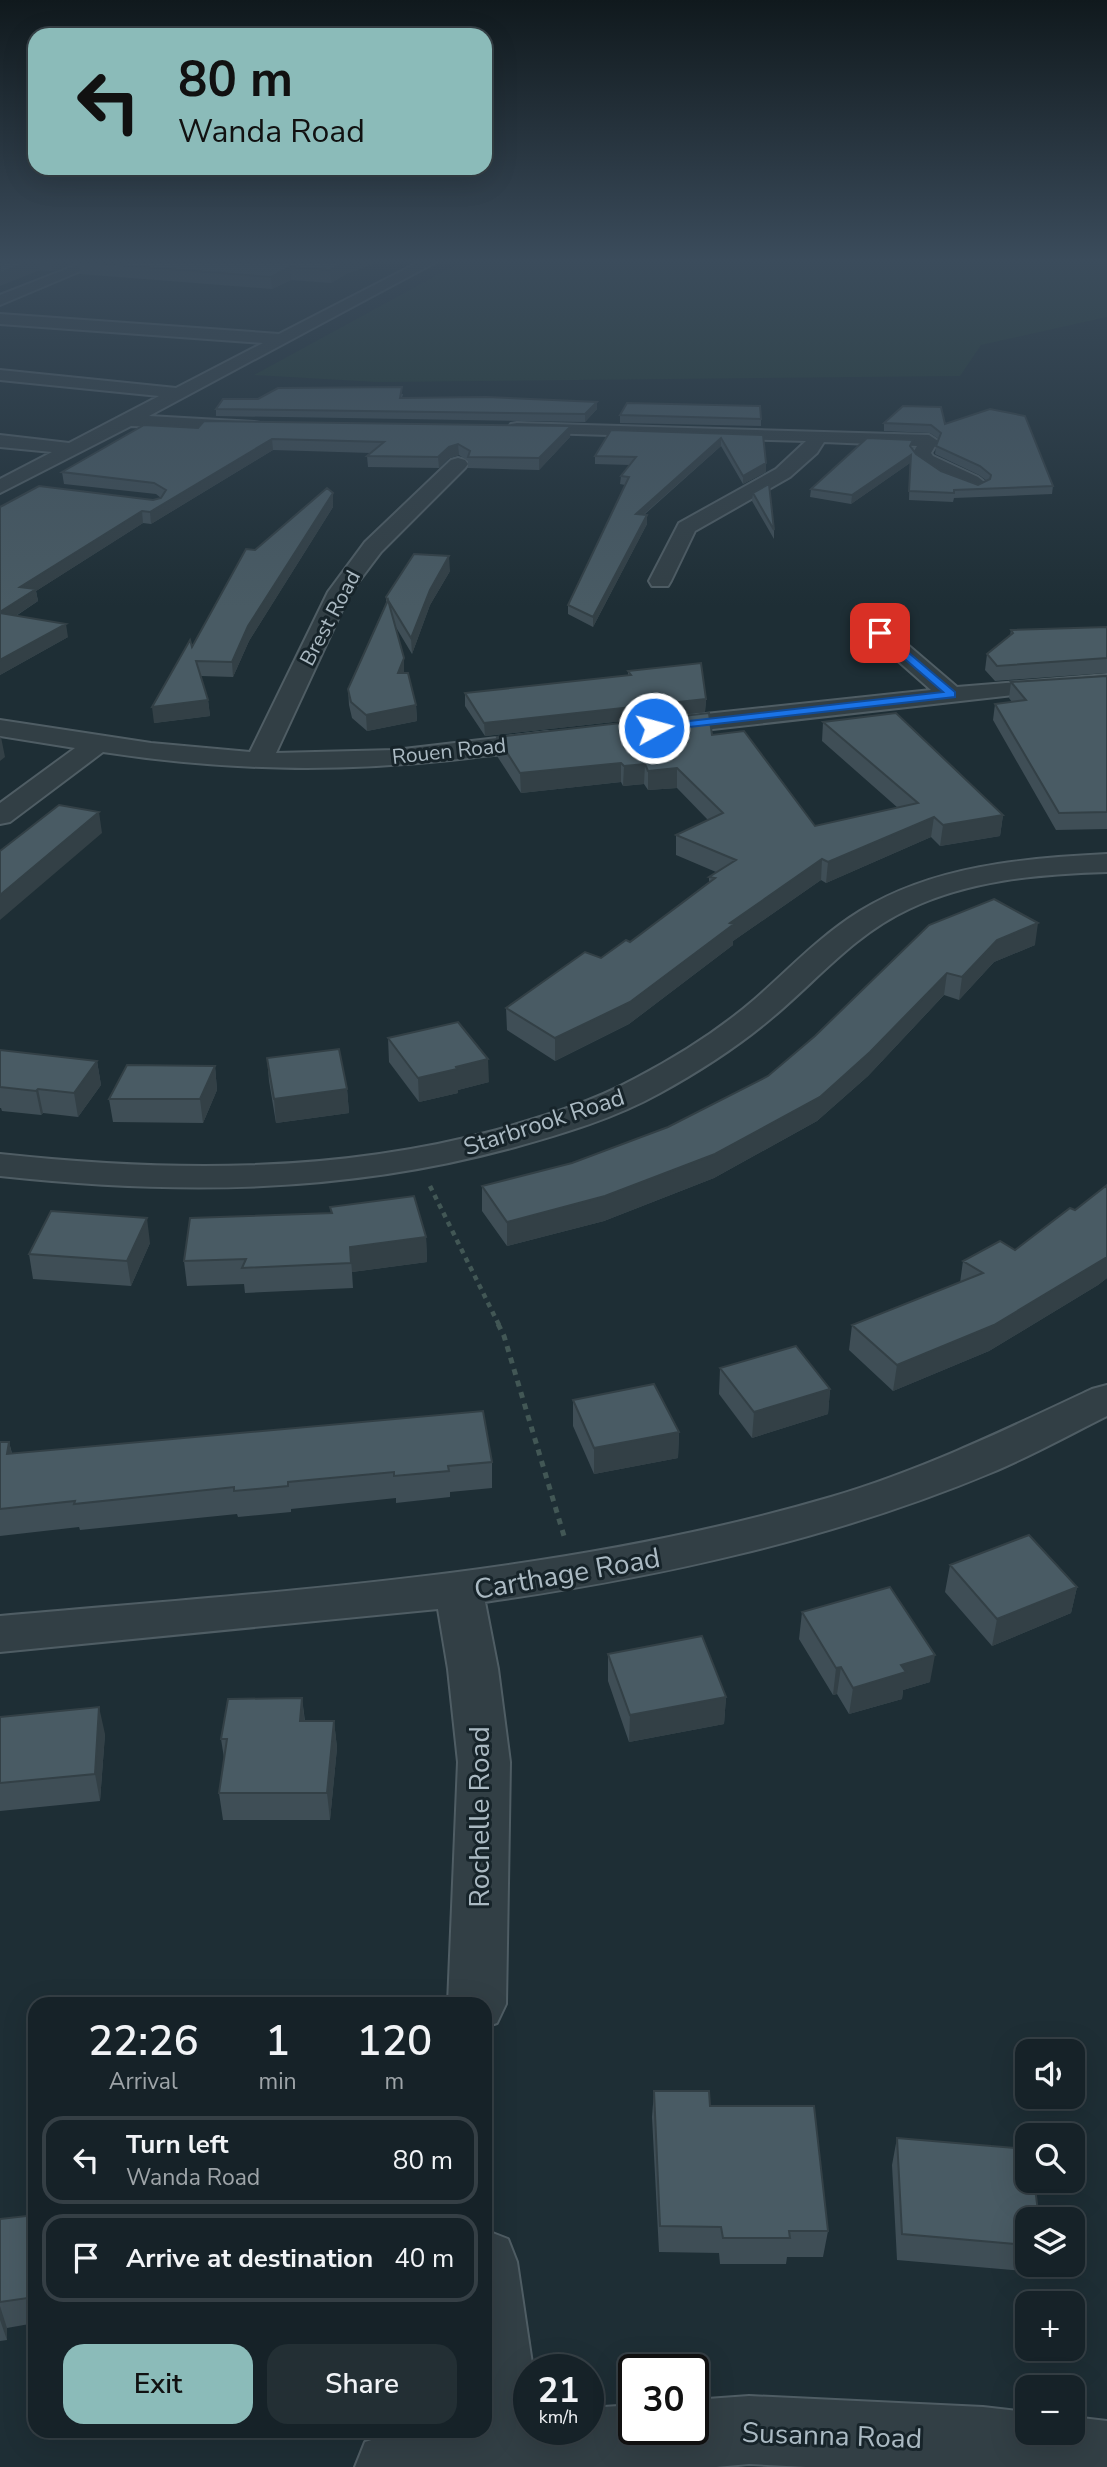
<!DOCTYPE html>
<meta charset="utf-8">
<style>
:root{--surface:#162228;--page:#232f34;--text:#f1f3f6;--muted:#9ea4a8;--line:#353f45;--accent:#8bbbb9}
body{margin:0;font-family:"Nunito Sans",sans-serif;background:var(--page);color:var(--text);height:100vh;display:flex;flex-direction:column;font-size:26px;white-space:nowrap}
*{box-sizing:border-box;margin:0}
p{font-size:23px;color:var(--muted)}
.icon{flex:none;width:38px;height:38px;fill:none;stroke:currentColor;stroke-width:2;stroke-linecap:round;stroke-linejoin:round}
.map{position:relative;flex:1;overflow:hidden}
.drawer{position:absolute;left:28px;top:1997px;width:464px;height:441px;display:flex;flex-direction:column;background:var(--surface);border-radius:21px;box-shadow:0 7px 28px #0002,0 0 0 2px var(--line)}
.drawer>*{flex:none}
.top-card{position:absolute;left:28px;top:28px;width:464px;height:147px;border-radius:21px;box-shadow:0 7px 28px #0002,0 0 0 2px var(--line);background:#8bbbb9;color:#111;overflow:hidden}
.tools{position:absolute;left:1015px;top:2039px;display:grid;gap:14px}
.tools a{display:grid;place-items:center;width:70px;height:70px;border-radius:14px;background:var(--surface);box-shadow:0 7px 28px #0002,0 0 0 2px var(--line);font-size:35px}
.speed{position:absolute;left:513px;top:2354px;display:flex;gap:14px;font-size:35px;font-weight:700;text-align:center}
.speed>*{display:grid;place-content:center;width:91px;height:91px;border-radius:50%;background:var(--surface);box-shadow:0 7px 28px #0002,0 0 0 2px var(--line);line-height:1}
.speed small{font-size:18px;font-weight:400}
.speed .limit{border:4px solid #111;border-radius:10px;background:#fff;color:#111}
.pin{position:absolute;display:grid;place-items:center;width:60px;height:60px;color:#fff;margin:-30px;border-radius:14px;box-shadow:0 4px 10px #0006}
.me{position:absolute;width:77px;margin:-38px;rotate:83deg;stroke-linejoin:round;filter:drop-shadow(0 0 5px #0008)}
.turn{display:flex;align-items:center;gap:24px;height:147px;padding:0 35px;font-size:32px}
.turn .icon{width:91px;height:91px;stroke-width:2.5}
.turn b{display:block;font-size:49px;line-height:60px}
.eta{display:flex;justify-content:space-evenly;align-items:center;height:119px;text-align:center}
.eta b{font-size:42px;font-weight:600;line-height:49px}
.cta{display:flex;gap:14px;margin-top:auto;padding:14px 35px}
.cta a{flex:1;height:80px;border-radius:21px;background:var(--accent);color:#111;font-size:28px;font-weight:600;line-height:80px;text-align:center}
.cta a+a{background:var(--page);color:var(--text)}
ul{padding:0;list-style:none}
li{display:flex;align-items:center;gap:21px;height:88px;margin:0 14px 10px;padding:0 21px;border:4px solid var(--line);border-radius:21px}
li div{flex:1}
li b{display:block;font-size:26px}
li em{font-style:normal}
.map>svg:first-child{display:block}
.green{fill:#233a35}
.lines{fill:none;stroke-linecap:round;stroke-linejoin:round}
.minor-casing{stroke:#4f5d64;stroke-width:4}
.path-far1{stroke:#425755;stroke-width:4.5;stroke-dasharray:5 5;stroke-linecap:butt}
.path{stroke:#425755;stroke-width:5;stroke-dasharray:6 6;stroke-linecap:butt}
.minor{fill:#323f45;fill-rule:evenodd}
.wall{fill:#3f4e56}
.shaded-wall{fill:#334046}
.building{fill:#495b64;stroke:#334046;stroke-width:2}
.route{fill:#1a73e8;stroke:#114b97;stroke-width:2}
.labels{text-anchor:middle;stroke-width:6;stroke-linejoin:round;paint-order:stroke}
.far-street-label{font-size:21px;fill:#abbac3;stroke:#17242a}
.street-label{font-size:24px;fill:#abbac3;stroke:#17242a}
.near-street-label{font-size:28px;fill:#abbac3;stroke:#17242a}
</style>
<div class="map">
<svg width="1107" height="2467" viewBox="0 0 1107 2467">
<rect width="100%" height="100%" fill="#1e2e35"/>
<path class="green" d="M461 262H1107V317L981 345 960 376 377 382 254 375Z"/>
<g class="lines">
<g class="minor-casing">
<path id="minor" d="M84 262H102L0 305V295Z
M419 262H436L149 416 254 422 260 423 263 427 260 431 131 426 0 493V479L52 452 0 447V435L69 443 159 396 0 380V370L176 388 263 343 0 324V314L279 334Z
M517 423 929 435 938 441 931 453 933 456 978 477 988 485 978 491C956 485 925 473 912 454L917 446 824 442 817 453 790 477 695 531 671 581 668 586H652L649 581 679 523 776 469 806 441 511 432 508 428 511 424Z
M458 458 465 460 468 464 465 468 381 552 350 593 276 753 395 750 548 732 557 734 561 740 557 746C528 753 497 754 468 758 343 773 227 771 103 752L10 822 0 824V803L75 748 0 736V720L151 743 250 752 328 592 365 542 451 460Z
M880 626 888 628 957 687 1107 675V689L1022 694 659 735 650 732 646 727 650 722 659 719 931 690 872 638 868 633 872 628Z
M1107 854V872C1040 874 970 880 909 909 855 934 818 979 774 1016 739 1046 700 1071 660 1093 615 1118 565 1133 515 1147 345 1194 174 1195 0 1176V1154C167 1172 334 1174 497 1130 545 1116 592 1102 636 1078 678 1056 719 1030 755 999 789 969 821 935 860 911 933 866 1023 858 1107 854Z
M1107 1385V1416C1069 1435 1031 1456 993 1472 831 1540 658 1577 485 1602L498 1669 510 1762 506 2004 497 2023 485 2027V2004H448L458 1762 448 1669 438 1609 0 1652V1616C278 1591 562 1576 831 1497 922 1470 1007 1429 1092 1389Z
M485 2230 508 2239 517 2262 533 2370H528V2429H588V2408L634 2405V2429H693V2400L749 2396 983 2407 1027 2412V2432H1073V2417L1107 2421V2467H806L749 2464 716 2467H355L365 2442 400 2431H485Z"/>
</g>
<path class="path-far1" d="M430 1186 499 1325"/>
<path class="path" d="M498 1324 504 1336 564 1536"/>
<use href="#minor" class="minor"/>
</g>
<path class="wall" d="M0 262H79L53 271 40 270Z
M79 262H377L346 274 331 283 291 280 272 289 80 274Z
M403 394 402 398 597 402V409L585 422 216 416V409L258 399Z
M620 415 761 419V426L620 423Z
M884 423 945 424 1053 486 1052 494 954 498 953 502 909 500 910 463 851 504 810 497 811 489 912 449 916 454 941 471 978 485 987 481 979 475 935 454 936 446 939 439 930 433 884 431Z
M198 428 570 437 539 470 468 468V461L459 455 449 458 439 468 368 467 367 456 371 453 273 450 151 524 143 523 36 591 38 601 16 616 68 637 0 675V507L153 500 161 498 156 494 64 484 62 472Z
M611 430 763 435 766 463V472L743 484 721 446 644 515 647 524 593 627 568 614V605L625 485 620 484 621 476 630 465 595 464V456Z
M333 493V507L249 641 233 677 201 676 208 700 210 716 154 723 192 647 255 550Z
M753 493 774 530V539L752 501Z
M450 571 430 605 412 654 394 624 404 673 416 705 417 721 367 731 352 718 349 705 348 689 386 603V597Z
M1107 627V673L995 681 985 670 987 654 1010 636 1011 630Z
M628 671 706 699 705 712 485 736 465 706V693L628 675Z
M1107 676V829L1056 830 993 720 995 704 1012 702 1009 698 1011 682Z
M823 722 1003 815 1000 836 940 846 931 837 826 883 821 880 733 941V945L629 1024 555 1061 507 1030 506 1008 630 942 709 882V877L716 872 676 855V835L708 820 677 788 648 790 644 784 623 786 621 782 521 793 497 756V737L712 735 815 826 898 808 822 741Z
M929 925 1035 945 994 962 959 1000 944 995 868 1076 817 1121 714 1178 604 1221 507 1246 482 1211V1186L572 1163 668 1127 768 1076 815 1036Z
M388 1038 489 1082 458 1090V1093L419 1102 389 1062Z
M0 1050 97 1061 101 1085 78 1117 43 1113 41 1115 2 1111 1 1108H0Z
M267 1058 347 1089 349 1113 276 1123 269 1081Z
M215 1066 217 1090 203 1123 113 1122 109 1099Z
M1107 1185V1278L1098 1285 989 1351 893 1391 849 1350 852 1325 960 1283 963 1261 1015 1250 1075 1210Z
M330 1207 426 1237 427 1262 352 1272 353 1288 245 1293 244 1284 187 1286 184 1261 331 1213Z
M150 1243 131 1286 33 1279 29 1254Z
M720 1368 830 1389 828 1414 752 1438 719 1394Z
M573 1400 679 1432 678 1458 594 1474 573 1426Z
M0 1442H9L12 1453 492 1462V1488L450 1492V1497L396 1503V1498L291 1509V1512L238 1517 237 1514 80 1530 79 1527 0 1536Z
M950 1565 1077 1587 1071 1613 992 1646 945 1592Z
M802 1612 930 1682 903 1690 902 1699 849 1714 837 1694 833 1695 799 1639Z
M608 1654 726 1697 724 1724 629 1742 608 1681Z
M302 1698 305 1721H334L337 1748 330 1820H223L219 1793 224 1758 221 1739Z
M0 1717 105 1734 100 1801 0 1811Z
M654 2091 710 2106 828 2231 823 2257H787L786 2264H720L719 2253 659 2252 652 2117Z
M897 2138 1027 2219V2264H1036L1034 2272 897 2260 892 2165Z
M35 2215V2323L7 2328V2340L0 2341V2219Z"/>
<path class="shaded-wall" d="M29 262H39L40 270 0 286V273Z
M51 262H78L53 271Z
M345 262H377L346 274 331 283 330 270Z
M290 267 291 280 272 289 271 277Z
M597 402V409L585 422V414Z
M571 426 570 437 539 470V458Z
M721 438V446L635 522 636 514Z
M272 439 273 450 151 524 150 512Z
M458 444 459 455 449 458 439 468 438 457 449 447Z
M911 455 910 463 851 504 852 495Z
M766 463V472L743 484V476Z
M333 493V507L249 641 233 677 232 662 248 626Z
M142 511 143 523 36 591 38 601 0 626V612L20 587Z
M647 515V524L593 627V617Z
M449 556 450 571 430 605 412 654 411 638 430 590Z
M66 624 68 637 0 675V660Z
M404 658V674L398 673Z
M706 699 705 712 485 736 484 723Z
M208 700 210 716 154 723 152 707Z
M416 705 417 721 367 731 366 715Z
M1 737 5 757 0 761V738Z
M621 763V782L521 793 520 773Z
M645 764 644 784 623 786 624 766Z
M677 768V788L648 790V771Z
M99 812 102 833 0 920V895Z
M1003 815 1000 836 940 846 943 825Z
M934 817 931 837 826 883 828 862Z
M822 859 821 880 733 941V945L629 1024 555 1061V1038L730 923Z
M1038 923 1035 945 994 962 959 1000 962 977 997 940Z
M947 973 944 995 868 1076 817 1121 714 1178 604 1221 507 1246V1222L605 1196Z
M488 1059 489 1082 458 1090V1093L419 1102 418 1078 456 1067Z
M97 1061 101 1085 78 1117 74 1093Z
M215 1066 217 1090 203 1123 200 1099Z
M38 1089 43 1113 41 1115 36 1091Z
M347 1089 349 1113 276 1123 274 1099Z
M147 1218 150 1243 131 1286 127 1261Z
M426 1237 427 1262 352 1272 350 1247Z
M1107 1257V1278L1098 1285 989 1351 893 1391 897 1365Z
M830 1389 828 1414 752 1438 754 1412Z
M679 1432 678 1458 594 1474V1448Z
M9 1442 15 1468 7 1454Z
M1077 1587 1071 1613 992 1646 997 1619Z
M935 1655 930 1682 903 1690 902 1699 849 1714 853 1688 901 1665Z
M841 1667 837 1694 833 1695 836 1668Z
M726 1697 724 1724 629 1742 630 1715Z
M302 1698 305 1725 300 1721Z
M99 1707 105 1734 100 1801 95 1774Z
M334 1721 337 1748 330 1820 327 1793Z
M0 2306 7 2328V2340L0 2320Z"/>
<path class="building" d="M0 262H29L0 273Z
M79 262H345L330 270 290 267 271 277Z
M402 387 400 398 486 397 597 402 585 414 216 409 223 399H258L278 388Z
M627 403 760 406 761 419 620 415Z
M903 406 941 407 945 424 990 409 1025 416 1053 486 954 490V493L909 491 911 455 852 495 811 489 867 438 913 440 910 446 916 454 941 471 978 485 990 479 991 475 980 466 936 446 941 433 931 425 884 423Z
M204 421 571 426 539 458 468 457 470 451 458 444 449 447 438 457 367 456 384 442 272 439 150 512 142 511 20 587 36 589 0 612V507L39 486 153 500 161 498 166 490 154 483 62 472 144 425 198 428Z
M611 430 763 435 766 463 743 476 721 438 636 514 647 515 593 617 568 605 629 477 621 476 636 457 595 456Z
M769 484 774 530 753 493Z
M327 488 333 493 248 626 232 662 196 661 208 700 152 707 190 640 192 647 246 549 255 550Z
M414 554 449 556 430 590 411 638 386 597Z
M388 600 404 658 398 673H408L416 705 366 715 351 702 348 689Z
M0 613 66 624 0 660Z
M1107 627V658L997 666 987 654 1013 633 1011 630Z
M701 663 706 699 484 723 465 693 631 675 628 671Z
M1107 676V812L1059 813 995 704 1026 700 1011 682Z
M709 713 712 735 744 731 815 826 918 803 823 722 896 713 1003 815 943 825 934 817 828 862 822 859 730 923 734 924 630 1002 555 1038 506 1008 585 952 601 958 626 940 630 942 715 878 709 877 736 860 676 835 723 813 677 768 648 771 645 764 624 766 621 763 520 773 497 737Z
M59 805 99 812 0 895V851Z
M994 899 1038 923 997 940 962 977 947 973 870 1052 820 1097 715 1154 605 1196 507 1222 482 1186 572 1163 668 1127 768 1076 815 1036 929 925Z
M458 1022 488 1059 456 1067 457 1069 418 1078 388 1038Z
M339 1049 347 1089 274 1099 267 1058Z
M0 1050 97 1061 74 1093 38 1089 36 1091 0 1087Z
M127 1065 215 1066 200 1099H109Z
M1107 1185V1257L994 1325 897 1365 852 1325 983 1273 963 1261 1000 1241 1015 1250 1070 1208 1075 1210Z
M414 1196 426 1237 350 1247 351 1263 242 1268 246 1259 184 1261 190 1218 332 1213 330 1207Z
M51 1211 147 1218 127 1261 29 1254Z
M796 1346 830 1389 754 1412 720 1368Z
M654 1384 679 1432 594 1448 573 1400Z
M483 1411 492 1462 448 1466 449 1471 394 1476V1472L288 1482V1486L234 1491V1487L74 1504 75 1501 0 1509V1442H9L7 1454Z
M1029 1535 1077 1587 997 1619 950 1565Z
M890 1587 935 1655 901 1665 906 1672 853 1688 841 1667 836 1668 802 1612Z
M702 1636 726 1697 630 1715 608 1654Z
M302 1698 300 1721H334L327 1793H219L227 1739H221L228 1699Z
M99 1707 95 1774 0 1783V1717Z
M654 2091H709L710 2106H814L828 2231H789L790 2238H723L721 2227 660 2226Z
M897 2138 1027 2149V2180H1034L1039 2219H1027V2245L902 2234Z
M35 2215V2297L0 2302V2219Z"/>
<linearGradient id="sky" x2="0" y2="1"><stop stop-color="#10191d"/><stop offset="0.43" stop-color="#3b4c5c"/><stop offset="1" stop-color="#3b4c5c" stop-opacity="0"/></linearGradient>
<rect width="1107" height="607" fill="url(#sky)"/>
<path class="route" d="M877 631H883L955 692V697L654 731 649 728 654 725 943 692 877 635Z"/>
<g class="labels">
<g class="far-street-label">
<text transform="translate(330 618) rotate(-62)" y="7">Brest Road</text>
<text transform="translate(449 751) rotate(-6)" y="7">Rouen Road</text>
</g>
<g class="street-label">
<text transform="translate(544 1122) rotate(-18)" y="8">Starbrook Road</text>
</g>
<g class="near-street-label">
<text transform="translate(567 1573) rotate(-10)" y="10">Carthage Road</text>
<text transform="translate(479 1817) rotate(-90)" y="10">Rochelle Road</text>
<text transform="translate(832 2435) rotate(2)" y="10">Susanna Road</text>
</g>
</g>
</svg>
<div class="tools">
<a><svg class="icon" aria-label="sound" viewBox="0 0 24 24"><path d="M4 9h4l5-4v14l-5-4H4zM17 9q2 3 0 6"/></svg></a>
<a><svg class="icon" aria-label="search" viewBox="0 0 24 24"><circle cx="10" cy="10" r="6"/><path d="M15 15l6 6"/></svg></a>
<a><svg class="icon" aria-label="layers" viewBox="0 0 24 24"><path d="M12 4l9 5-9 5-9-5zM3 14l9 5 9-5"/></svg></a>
<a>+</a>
<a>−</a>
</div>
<div class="speed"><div>21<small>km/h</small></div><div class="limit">30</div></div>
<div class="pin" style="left:880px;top:633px;background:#d93025"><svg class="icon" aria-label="arrive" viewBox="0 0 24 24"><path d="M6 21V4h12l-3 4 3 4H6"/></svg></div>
<svg class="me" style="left:654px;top:728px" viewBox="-20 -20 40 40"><circle r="17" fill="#1a73e8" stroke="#fff" stroke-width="3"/><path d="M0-11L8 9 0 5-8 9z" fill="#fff"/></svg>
<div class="top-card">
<div class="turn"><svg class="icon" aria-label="left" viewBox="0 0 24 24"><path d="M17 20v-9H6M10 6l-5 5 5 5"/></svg><div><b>80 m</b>Wanda Road</div></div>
</div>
<section class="drawer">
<div class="eta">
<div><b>22:26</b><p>Arrival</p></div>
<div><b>1</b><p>min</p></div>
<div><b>120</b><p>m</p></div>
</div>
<ul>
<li><svg class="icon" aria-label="left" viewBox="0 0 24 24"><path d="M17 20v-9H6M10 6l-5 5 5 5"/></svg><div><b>Turn left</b><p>Wanda Road</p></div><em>80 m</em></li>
<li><svg class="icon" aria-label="arrive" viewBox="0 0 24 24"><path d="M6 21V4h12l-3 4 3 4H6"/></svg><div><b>Arrive at destination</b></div><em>40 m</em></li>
</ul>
<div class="cta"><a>Exit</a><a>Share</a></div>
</section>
</div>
